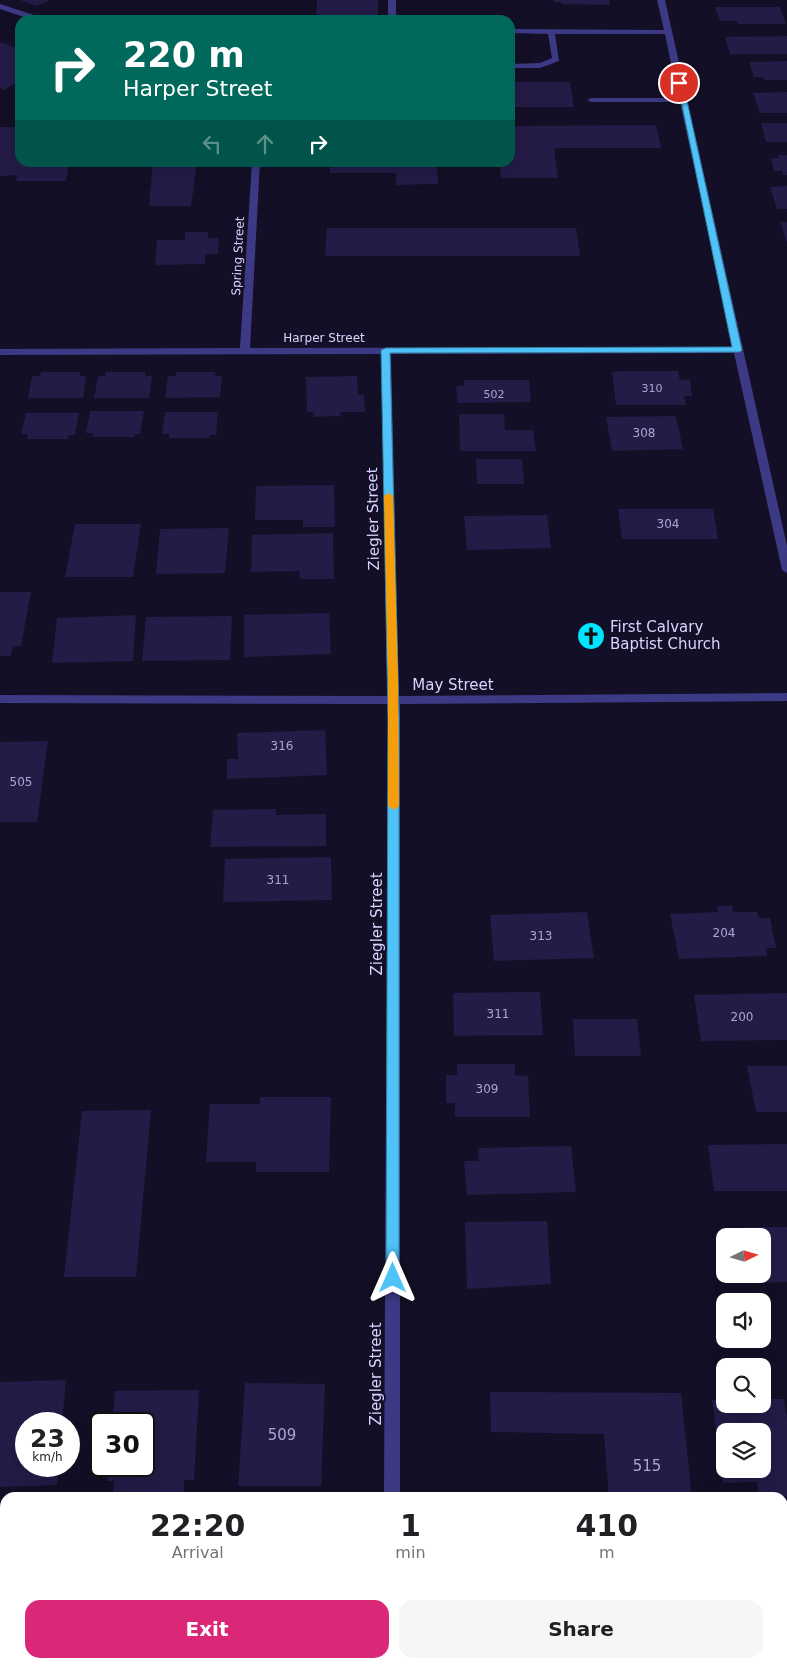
<!DOCTYPE html>
<style>
:root{--surface:#fff;--page:#f6f6f6;--text:#202124;--muted:#757577;--accent:#db2777}
body{margin:0;font-family:"DejaVu Sans",sans-serif;background:var(--page);color:var(--text);height:100vh;display:flex;flex-direction:column;font-size:19px;white-space:nowrap}
*{box-sizing:border-box;margin:0}
p{font-size:16px;color:var(--muted)}
.icon{flex:none;width:28px;height:28px;fill:none;stroke:currentColor;stroke-width:2;stroke-linecap:round;stroke-linejoin:round}
.map{position:relative;flex:1;overflow:hidden}
.sheet{position:absolute;left:0px;top:1492px;width:788px;height:176px;display:flex;flex-direction:column;background:var(--surface);border-radius:15px 15px 0 0;box-shadow:0 5px 20px #0002}
.sheet>*{flex:none}
.guide{position:absolute;left:15px;top:15px;width:500px;height:152px;border-radius:15px;box-shadow:0 5px 20px #0002;background:#00695c;color:#fff;overflow:hidden}
.needle{width:32px;rotate:85deg}
.tools{position:absolute;left:716px;top:1228px;display:grid;gap:10px}
.tools a{display:grid;place-items:center;width:55px;height:55px;border-radius:10px;background:var(--surface);box-shadow:0 5px 20px #0002;font-size:25px}
.speed{position:absolute;left:15px;top:1412px;display:flex;gap:10px;font-size:25px;font-weight:700;text-align:center}
.speed>*{display:grid;place-content:center;width:65px;height:65px;border-radius:50%;background:var(--surface);box-shadow:0 5px 20px #0002;line-height:1}
.speed small{font-size:12px;font-weight:400}
.speed .limit{border:2px solid #111;border-radius:8px;background:#fff;color:#111}
.pin{position:absolute;display:grid;place-items:center;width:42px;height:42px;color:#fff;margin:-21px;border:2px solid #fff;border-radius:50%;box-shadow:0 1px 5px #0007}
.me{position:absolute;width:55px;margin:-28px;rotate:0deg;stroke-linejoin:round;filter:drop-shadow(0 0 4px #0008)}
.turn{display:flex;align-items:center;gap:18px;height:105px;padding:0 25px;font-size:22px}
.turn .icon{width:65px;height:65px;stroke-width:2.5}
.turn b{display:block;font-size:35px;line-height:42px}
.lanes{display:flex;align-items:center;height:48px;padding:0 25px;background:#0003;justify-content:center;gap:25px;direction:ltr}
.lanes .off{opacity:.35}
.eta{display:flex;justify-content:space-evenly;align-items:center;height:85px;text-align:center}
.eta b{font-size:30px;font-weight:800;line-height:35px}
.cta{display:flex;gap:10px;margin-top:auto;padding:10px 25px}
.cta a{flex:1;height:58px;border-radius:15px;background:var(--accent);color:#fff;font-size:20px;font-weight:800;line-height:58px;text-align:center}
.cta a+a{background:var(--page);color:var(--text)}
.map>svg:first-child{display:block}
.building{fill:#241b47;fill-rule:evenodd}
.lines{fill:none;stroke-linecap:round;stroke-linejoin:round}
.minor{fill:#3d3a85;fill-rule:evenodd}
.route{fill:#4fc3f7;stroke:#337fa1}
.slow{fill:#f59e0b}
.labels{text-anchor:middle;stroke-width:4;stroke-linejoin:round;paint-order:stroke}
.far-number-label{font-size:11px;fill:#aca6d1}
.far-street-label{font-size:12px;fill:#d9d4ff;stroke:#130f26}
.number-label{font-size:12px;fill:#aca6d1}
.street-label{font-size:15px;fill:#d9d4ff;stroke:#130f26}
.poi-label{font-size:15px;fill:#d9d4ff;stroke:#130f26;text-anchor:start}
.near-number-label{font-size:15px;fill:#aca6d1}
</style>
<div class="map">
<svg width="787" height="1668" viewBox="0 0 787 1668">
<rect width="100%" height="100%" fill="#130f26"/>
<path class="building" d="M20 0H50L36 6Z
M317 0H378V20H316Z
M554 0H609L610 5 562 4 561 2H554Z
M715 7H780L786 24H738L737 21H720Z
M787 36V54H730L725 37Z
M0 42 20 49V81L4 90 0 88Z
M787 61V80H764L763 77H754L749 62Z
M510 82H570L574 107H510Z
M787 92V113H760L753 93Z
M761 123H787V142H766Z
M656 125 661 148H554L558 178H501L500 162H510V126Z
M0 127H20V162H69L66 181H16L17 175 0 176Z
M778 155H787V175H783L782 171H774L771 158H779Z
M153 162H197L191 206H149Z
M330 162H437L438 184 396 185V173H330Z
M787 186V209H777L770 187Z
M780 222H787V243Z
M327 228H576L580 256H325Z
M185 232H208V238H219L218 254H205V264L155 265 157 240H185Z
M623 371H678L680 380 690 379 692 396H684L686 405H616L612 372Z
M41 372H80V376H86L83 398H28L32 376H40Z
M106 372H145V376H152L149 398H94L98 376H105Z
M176 372H216L215 376H222L220 397 165 398 168 376H176Z
M357 376 358 395H364L365 412H340L341 416 313 417 314 412H307L306 377Z
M464 380H529L531 402 458 403 456 386H464Z
M90 411H144L140 434H134V437H93V433H86Z
M165 412H218L216 435H210V438H169V434H162Z
M26 413H79L75 435H69L68 439H27L28 434H21Z
M459 414H504L505 430H533L536 451H460Z
M676 416 683 449 612 451 606 417Z
M476 459H522L524 484H477Z
M334 485 335 527H303V520H255L256 486Z
M618 509H713L718 539H622Z
M547 515 551 548 467 550 464 516Z
M75 524H141L133 577H65Z
M229 528 225 573 156 574 160 529Z
M333 533 334 579H300L299 571 251 572 252 535Z
M0 592H31L21 646H13L11 656H0Z
M329 613 331 654 244 657V615Z
M136 615 133 661 52 663 57 618Z
M232 616 230 660 142 661 146 617Z
M325 730 327 775 227 779V759H238L237 733Z
M48 741 37 822H0V742Z
M276 809V815L326 814V846L210 847 213 810Z
M331 857 332 900 223 902 225 859Z
M717 906H732L733 912H757L759 918H770L776 948H766L767 956 679 959 670 914 718 912Z
M587 912 594 958 494 961 490 915Z
M540 992 543 1035 454 1036 453 993Z
M787 993V1040L701 1041 694 995Z
M573 1019H637L641 1056H575Z
M457 1064H515V1075L528 1076 530 1117H455V1103H446V1075H457Z
M747 1066H787V1112H756Z
M260 1097H331L329 1172H256V1162H206L210 1104H260Z
M151 1110 136 1277H64L82 1111Z
M787 1144V1191H714L708 1145Z
M571 1146 576 1192 467 1195 464 1161H479L478 1148Z
M547 1221 551 1284 467 1289 465 1222Z
M745 1227H787V1282L754 1283 752 1274H762V1236H748Z
M66 1380 62 1424H26V1466H59L57 1485 0 1487V1382Z
M245 1383 325 1384 321 1486H238Z
M199 1390 194 1480H184V1493L113 1494 114 1481H107L109 1466H144V1424H112L115 1391Z
M490 1392 681 1393 692 1498H609L604 1434 491 1432Z
M725 1399V1404H762V1399H784L787 1418V1496H759L757 1482 723 1483 712 1400ZM725 1431H762V1469H725Z
M217 1664H285V1668H217Z"/>
<g class="lines">
<path class="minor" d="M388 0H396V14L401 20H393L388 14Z
M657 0H665L787 546V573L782 570 734 353 391 354 399 696 787 693V701L400 704V1498H384L388 704 0 703V695L388 696 381 354 0 355V349L240 348 252 162H260L250 348 733 347 680 102H591L587 100 591 98H678L665 34H555L559 61 540 68H510V64L540 63 552 58 548 34 510 33V29L664 30Z
M0 4 43 18 44 20H33L0 9Z
M782 1570H787V1586H782Z
M0 1572H5V1588H0Z"/>
</g>
<path class="route" d="M677 81 683 83 742 350 740 352 390 353 399 718V1278L397 1282 393 1283 388 1282 386 1278 388 718 381 350 386 348 732 347Z"/>
<path class="slow" d="M389 493 393 496 398 678 399 806 394 810 388 806V678L384 496Z"/>
<defs>
<g id="church-disc" transform="scale(1.4375)"><circle r="9.5" fill="#00e5ff" stroke="#130f26"/><path d="M-1.2-6h2.4v3.5h3.3v2.4h-3.3V6h-2.4V-.1h-3.3v-2.4h3.3Z" fill="#111"/></g>
</defs>
<g fill-rule="evenodd">
<use href="#church-disc" x="591" y="636"/>
</g>
<g class="labels">
<g class="far-number-label">
<text x="652" y="392">310</text>
<text x="494" y="398">502</text>
</g>
<g class="far-street-label">
<text transform="translate(238 256) rotate(-87)" y="4">Spring Street</text>
<text x="324" y="342">Harper Street</text>
</g>
<g class="number-label">
<text x="644" y="437">308</text>
<text x="668" y="528">304</text>
<text x="282" y="750">316</text>
<text x="21" y="786">505</text>
<text x="278" y="884">311</text>
<text x="724" y="937">204</text>
<text x="541" y="940">313</text>
<text x="498" y="1018">311</text>
<text x="742" y="1021">200</text>
<text x="487" y="1093">309</text>
</g>
<g class="street-label">
<text transform="translate(373 519) rotate(-91)" y="5">Ziegler Street</text>
<text x="453" y="690">May Street</text>
<text transform="translate(377 924) rotate(-90)" y="5">Ziegler Street</text>
<text transform="translate(376 1374) rotate(-90)" y="5">Ziegler Street</text>
</g>
<g class="poi-label">
<text x="610" y="632">First Calvary<tspan x="610" dy="17">Baptist Church</tspan></text>
</g>
<g class="near-number-label">
<text x="282" y="1440">509</text>
<text x="647" y="1471">515</text>
</g>
</g>
</svg>
<div class="tools">
<a><svg class="needle" viewBox="-14 -14 28 28"><path d="M0-13l5 13h-10z" fill="#e53935"/><path d="M0 13l5-13h-10z" fill="#757577"/></svg></a>
<a><svg class="icon" aria-label="sound" viewBox="0 0 24 24"><path d="M4 9h4l5-4v14l-5-4H4zM17 9q2 3 0 6"/></svg></a>
<a><svg class="icon" aria-label="search" viewBox="0 0 24 24"><circle cx="10" cy="10" r="6"/><path d="M15 15l6 6"/></svg></a>
<a><svg class="icon" aria-label="layers" viewBox="0 0 24 24"><path d="M12 4l9 5-9 5-9-5zM3 14l9 5 9-5"/></svg></a>
</div>
<div class="speed"><div>23<small>km/h</small></div><div class="limit">30</div></div>
<div class="pin" style="left:679px;top:83px;background:#d93025"><svg class="icon" aria-label="arrive" viewBox="0 0 24 24"><path d="M6 21V4h12l-3 4 3 4H6"/></svg></div>
<svg class="me" style="left:393px;top:1278px" viewBox="-20 -20 40 40"><path d="M0-17L14 15 0 8-14 15z" fill="#4fc3f7" stroke="#fff" stroke-width="4"/></svg>
<div class="guide">
<div class="turn"><svg class="icon" aria-label="right" viewBox="0 0 24 24"><path d="M7 20v-9h11M14 6l5 5-5 5"/></svg><div><b>220 m</b>Harper Street</div></div>
<div class="lanes"><svg class="icon off" aria-label="left" viewBox="0 0 24 24"><path d="M17 20v-9H6M10 6l-5 5 5 5"/></svg><svg class="icon off" aria-label="ahead" viewBox="0 0 24 24"><path d="M12 20V5M6 11l6-6 6 6"/></svg><svg class="icon" aria-label="right" viewBox="0 0 24 24"><path d="M7 20v-9h11M14 6l5 5-5 5"/></svg></div>
</div>
<section class="sheet">
<div class="eta">
<div><b>22:20</b><p>Arrival</p></div>
<div><b>1</b><p>min</p></div>
<div><b>410</b><p>m</p></div>
</div>
<div class="cta"><a>Exit</a><a>Share</a></div>
</section>
</div>
